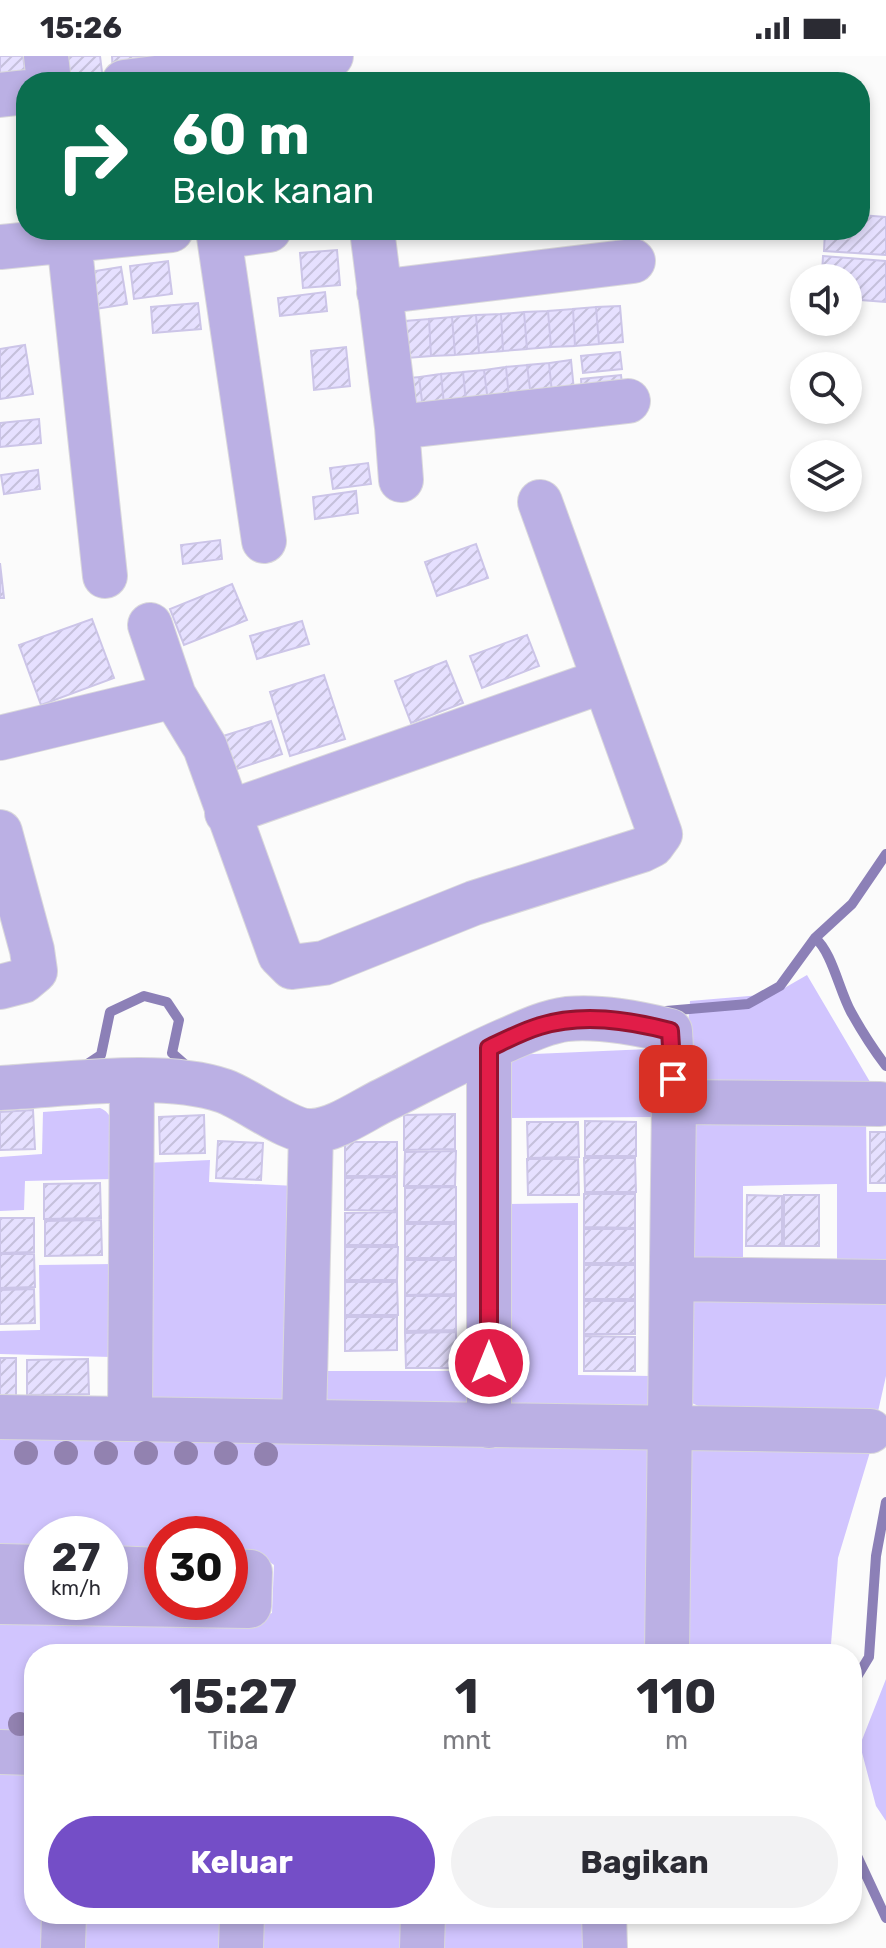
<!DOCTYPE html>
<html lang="id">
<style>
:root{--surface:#fff;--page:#f2f2f3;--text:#2b2b33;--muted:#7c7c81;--accent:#744ec7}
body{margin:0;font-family:Rubik,sans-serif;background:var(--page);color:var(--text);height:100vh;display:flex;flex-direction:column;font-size:30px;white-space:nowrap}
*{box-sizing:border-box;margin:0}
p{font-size:26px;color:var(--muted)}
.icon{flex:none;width:44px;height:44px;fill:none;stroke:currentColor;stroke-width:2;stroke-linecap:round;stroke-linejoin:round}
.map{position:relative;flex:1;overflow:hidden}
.side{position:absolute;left:24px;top:1588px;width:838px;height:280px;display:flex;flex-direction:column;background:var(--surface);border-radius:32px;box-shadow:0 4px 12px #0003}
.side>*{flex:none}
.banner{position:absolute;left:16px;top:16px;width:854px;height:168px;border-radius:32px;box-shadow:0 4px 12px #0003;background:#0b6e4f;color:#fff;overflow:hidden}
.tools{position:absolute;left:790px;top:208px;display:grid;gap:16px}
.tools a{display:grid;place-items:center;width:72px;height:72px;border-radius:50%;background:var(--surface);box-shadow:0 4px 12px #0003;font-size:40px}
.speed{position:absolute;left:24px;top:1460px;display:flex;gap:16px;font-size:40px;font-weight:700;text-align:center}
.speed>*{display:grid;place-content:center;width:104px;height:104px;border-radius:50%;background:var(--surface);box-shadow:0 4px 12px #0003;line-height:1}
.speed small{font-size:20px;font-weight:400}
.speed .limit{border:12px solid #d22;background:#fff;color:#111}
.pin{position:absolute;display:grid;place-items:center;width:68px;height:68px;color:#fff;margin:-34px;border-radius:16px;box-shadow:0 4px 12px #0006}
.me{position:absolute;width:88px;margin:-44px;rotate:0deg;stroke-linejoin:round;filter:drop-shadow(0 0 6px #0008)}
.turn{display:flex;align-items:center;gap:28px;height:168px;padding:0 24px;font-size:36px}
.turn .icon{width:104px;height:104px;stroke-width:2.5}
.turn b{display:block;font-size:56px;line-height:68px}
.eta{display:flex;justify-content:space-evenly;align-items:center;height:136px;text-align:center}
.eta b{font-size:48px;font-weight:700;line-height:56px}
.button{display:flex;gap:16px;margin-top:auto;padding:16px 24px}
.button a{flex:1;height:92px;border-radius:48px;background:var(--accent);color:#fff;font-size:32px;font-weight:700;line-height:92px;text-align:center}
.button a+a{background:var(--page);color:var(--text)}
.status{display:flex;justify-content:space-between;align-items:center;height:56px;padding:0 40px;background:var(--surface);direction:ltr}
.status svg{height:22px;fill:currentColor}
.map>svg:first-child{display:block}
.grass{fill:#d1c5fe}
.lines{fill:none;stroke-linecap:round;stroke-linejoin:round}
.stream{stroke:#8c80b7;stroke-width:10}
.building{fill:url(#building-hatch);stroke:#ccc5e8;stroke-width:2}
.minor-casing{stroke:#d9d8db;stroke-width:46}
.minor{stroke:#bbb0e4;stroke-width:44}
.tree{fill:#9282b0}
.route-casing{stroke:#92132f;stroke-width:20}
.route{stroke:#e11d48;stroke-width:14}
</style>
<div class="status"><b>15:26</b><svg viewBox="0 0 49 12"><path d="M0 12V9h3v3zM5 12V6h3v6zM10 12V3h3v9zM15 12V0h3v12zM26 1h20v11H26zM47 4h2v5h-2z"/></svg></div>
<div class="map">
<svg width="886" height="1892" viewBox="0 0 886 1892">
<defs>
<pattern id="building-hatch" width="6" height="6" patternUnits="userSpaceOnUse" patternTransform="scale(2)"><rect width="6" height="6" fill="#e6e0ff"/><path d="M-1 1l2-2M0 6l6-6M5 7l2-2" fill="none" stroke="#c5c0db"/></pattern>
</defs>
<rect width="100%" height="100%" fill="#fbfbfb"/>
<path class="grass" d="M807 919 873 1031 711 1026 690 1017 685 1005 690 945 774 938Z
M649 993 657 1000 654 1061 509 1062 511 999Z
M100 1052C123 1061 113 1102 113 1123L25 1125 24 1154 0 1155V1101L42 1098 43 1056Z
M866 1063 867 1136H886V1206L837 1203V1128L743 1130V1204L694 1205 684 1190 688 1075 696 1065Z
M210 1104 209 1126 296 1130 285 1346 161 1347 149 1340 146 1107Z
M578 1147V1319L652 1320V1343L647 1351 517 1353 509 1345 506 1148Z
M113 1208 111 1301 0 1298V1275L40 1274 39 1209Z
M886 1242V1320L877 1360 709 1355 692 1347 684 1330 690 1243Z
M322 1315H473L470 1346 460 1351 328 1347Z
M0 1380 639 1388 650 1395 651 1598H34V1684L0 1683V1560L257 1563 272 1557 274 1509 258 1498H230V1478H162V1496L110 1495V1478H42V1494L0 1493Z
M686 1394 870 1396 838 1502 831 1588 827 1598H682Z
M886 1623V1765L876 1750 860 1689Z
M0 1709H34V1858H596V1892H0Z"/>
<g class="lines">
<path class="stream" d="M815 882C832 896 839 934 851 956 861 974 873 993 886 1010
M666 955 748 948 780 930 815 882 852 848 886 798
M83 1011 101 999 110 956 144 940 167 946 179 964 172 997 189 1012
M852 1629 869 1601 876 1500 886 1446
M852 1789 886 1862"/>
</g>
<path class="building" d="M0 0H23L26 21 0 24Z
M53 0H100L103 24 56 26Z
M112 0H147L148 18 113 21Z
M860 159 886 161V199L824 195 825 174H860Z
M337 194 340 229 303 232 300 197Z
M823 200 886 205V246L848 243V222L822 219Z
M168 205 172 238 134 243 130 210Z
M121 211 127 248 95 253 89 216Z
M325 236 327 255 280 260 278 242Z
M198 247 201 273 153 277 151 251Z
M620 250 623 286 599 288 596 251Z
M596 251 599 288 575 290 573 253Z
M573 253 575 290 551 291 548 255Z
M548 255 551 291 527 293 524 256Z
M524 256 527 293 503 295 501 258Z
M501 258 503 295 479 297 476 259Z
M476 259 479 297 455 299 452 261Z
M452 261 455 299 431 300 429 263Z
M429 263 431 300 407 302 405 265Z
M25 289 33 338 0 343V293Z
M346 291 350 330 314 334 311 295Z
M620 296 622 313 583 317 581 300Z
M571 304 575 345 553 347 549 307Z
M549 307 553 347 532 349 527 309Z
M527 309 532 349 510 352 506 311Z
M506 311 510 352 489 354 484 314Z
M484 314 489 354 467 356 463 316Z
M463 316 467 356 445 359 441 318Z
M441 318 445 359 424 361 419 321Z
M621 319 623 337 582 341 581 323Z
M419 321 424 361 398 323Z
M39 363 41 387 0 391V367Z
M368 407 371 428 333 433 330 412Z
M38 414 40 433 4 438 1 419Z
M356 435 358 457 315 463 313 441Z
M220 484 222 503 183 508 181 489Z
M476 488 488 522 437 540 425 506Z
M0 507 4 542H0Z
M232 528 247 564 184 589 170 553Z
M92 563 114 622 41 649 19 589Z
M302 565 309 588 257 603 250 580Z
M527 579 539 610 482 632 470 600Z
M446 605 463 647 411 667 395 625Z
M324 619 345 683 290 700 270 636Z
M271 665 282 698 231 715 220 681Z
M33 1054 35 1093 0 1094V1056Z
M455 1058V1093L404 1094V1059Z
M204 1059 205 1097 160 1098 159 1061Z
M585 1065 636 1066V1100H585Z
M527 1066H578L579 1101 528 1102Z
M870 1076H886V1127H870Z
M218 1085 263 1087 261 1124 216 1122Z
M345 1086H397V1120H345Z
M456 1095 455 1130H404L405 1096Z
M584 1102H635L636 1136H585Z
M527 1103H578L579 1139H528Z
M397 1121V1155L345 1154V1122Z
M100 1127 101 1162 44 1163V1128Z
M456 1131V1166H405V1132Z
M584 1138H635V1172L584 1171Z
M747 1139 782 1140V1190H746Z
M784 1139H819V1190H784Z
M397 1156V1189H345V1157Z
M0 1162H34V1196L0 1197Z
M101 1164 102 1199 45 1200V1165Z
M405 1168H456V1202H405Z
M584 1173H635V1207H584Z
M345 1191H398L397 1224H345Z
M0 1198H34L35 1231 0 1232Z
M405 1204H456V1238L405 1239Z
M584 1209H635V1243H584Z
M345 1226H397L398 1259H345Z
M34 1233 35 1267 0 1268V1234Z
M405 1240H456V1274L405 1275Z
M584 1245H635V1278H584Z
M345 1261H397V1294L345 1295Z
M456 1276V1312H406L405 1277Z
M584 1280 635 1281V1315H584Z
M0 1302H16V1341H0Z
M88 1303 89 1338 27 1339V1304Z
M785 1858H810V1865H785Z"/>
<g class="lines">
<g class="minor-casing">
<path id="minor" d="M46 0 49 26
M124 26 331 0
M0 39 26 36
M218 174 264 485
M372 174 397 371 401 424
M219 181 269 174
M69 184 105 520
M0 191 171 174
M379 236 633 205
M397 371 628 345
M150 569 174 640 205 691 280 899 292 911 324 907 474 847 642 794 652 789 660 778 540 446
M0 682 174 640
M227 757 603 625
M0 776 32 894 35 915 23 925 0 931
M0 1032C65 1029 163 1014 224 1035 247 1043 290 1077 312 1075 336 1074 363 1054 384 1044 424 1024 463 1003 504 985 525 976 545 966 567 963 601 960 637 967 670 975L674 1046 667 1598
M674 1046 880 1048
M672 1223 886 1226
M0 1361 870 1375
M130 1363 132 1026
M304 1365 311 1076
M489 1370V992
M0 1510 42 1511
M110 1512 162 1514
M0 1546 249 1550 250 1516 230 1515
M0 1696 34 1697
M604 1858 605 1892
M63 1892 64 1858
M241 1892 242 1858
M422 1892 423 1858"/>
</g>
<use href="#minor" class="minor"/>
</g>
<g class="tree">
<circle cx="26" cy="1397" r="12"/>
<circle cx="66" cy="1397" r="12"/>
<circle cx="106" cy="1397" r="12"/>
<circle cx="146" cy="1397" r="12"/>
<circle cx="186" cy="1397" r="12"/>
<circle cx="226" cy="1397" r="12"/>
<circle cx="266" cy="1398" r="12"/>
<circle cx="20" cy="1668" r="12"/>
</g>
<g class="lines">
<g class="route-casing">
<path id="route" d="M489 1307V992C506 984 523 975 540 970 582 957 628 964 670 975L673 1023"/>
</g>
<use href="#route" class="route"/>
</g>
</svg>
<div class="tools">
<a><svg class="icon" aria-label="sound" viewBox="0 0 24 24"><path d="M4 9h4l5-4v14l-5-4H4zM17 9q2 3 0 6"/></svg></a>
<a><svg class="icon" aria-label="search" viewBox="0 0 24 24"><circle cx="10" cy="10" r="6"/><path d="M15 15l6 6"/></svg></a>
<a><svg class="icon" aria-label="layers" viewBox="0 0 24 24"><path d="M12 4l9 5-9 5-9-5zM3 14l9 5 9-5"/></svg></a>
</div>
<div class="speed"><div>27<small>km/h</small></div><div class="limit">30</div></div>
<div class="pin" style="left:673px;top:1023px;background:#d93025"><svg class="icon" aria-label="arrive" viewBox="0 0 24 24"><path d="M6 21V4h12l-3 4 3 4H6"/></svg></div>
<svg class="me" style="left:489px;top:1307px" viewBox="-20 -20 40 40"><circle r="17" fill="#e11d48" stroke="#fff" stroke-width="3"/><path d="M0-11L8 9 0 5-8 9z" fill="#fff"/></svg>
<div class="banner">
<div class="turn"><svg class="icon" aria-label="right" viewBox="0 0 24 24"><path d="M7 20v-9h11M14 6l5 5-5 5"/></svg><div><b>60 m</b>Belok kanan</div></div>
</div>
<section class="side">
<div class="eta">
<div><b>15:27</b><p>Tiba</p></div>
<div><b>1</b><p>mnt</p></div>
<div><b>110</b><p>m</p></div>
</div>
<div class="button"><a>Keluar</a><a>Bagikan</a></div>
</section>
</div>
